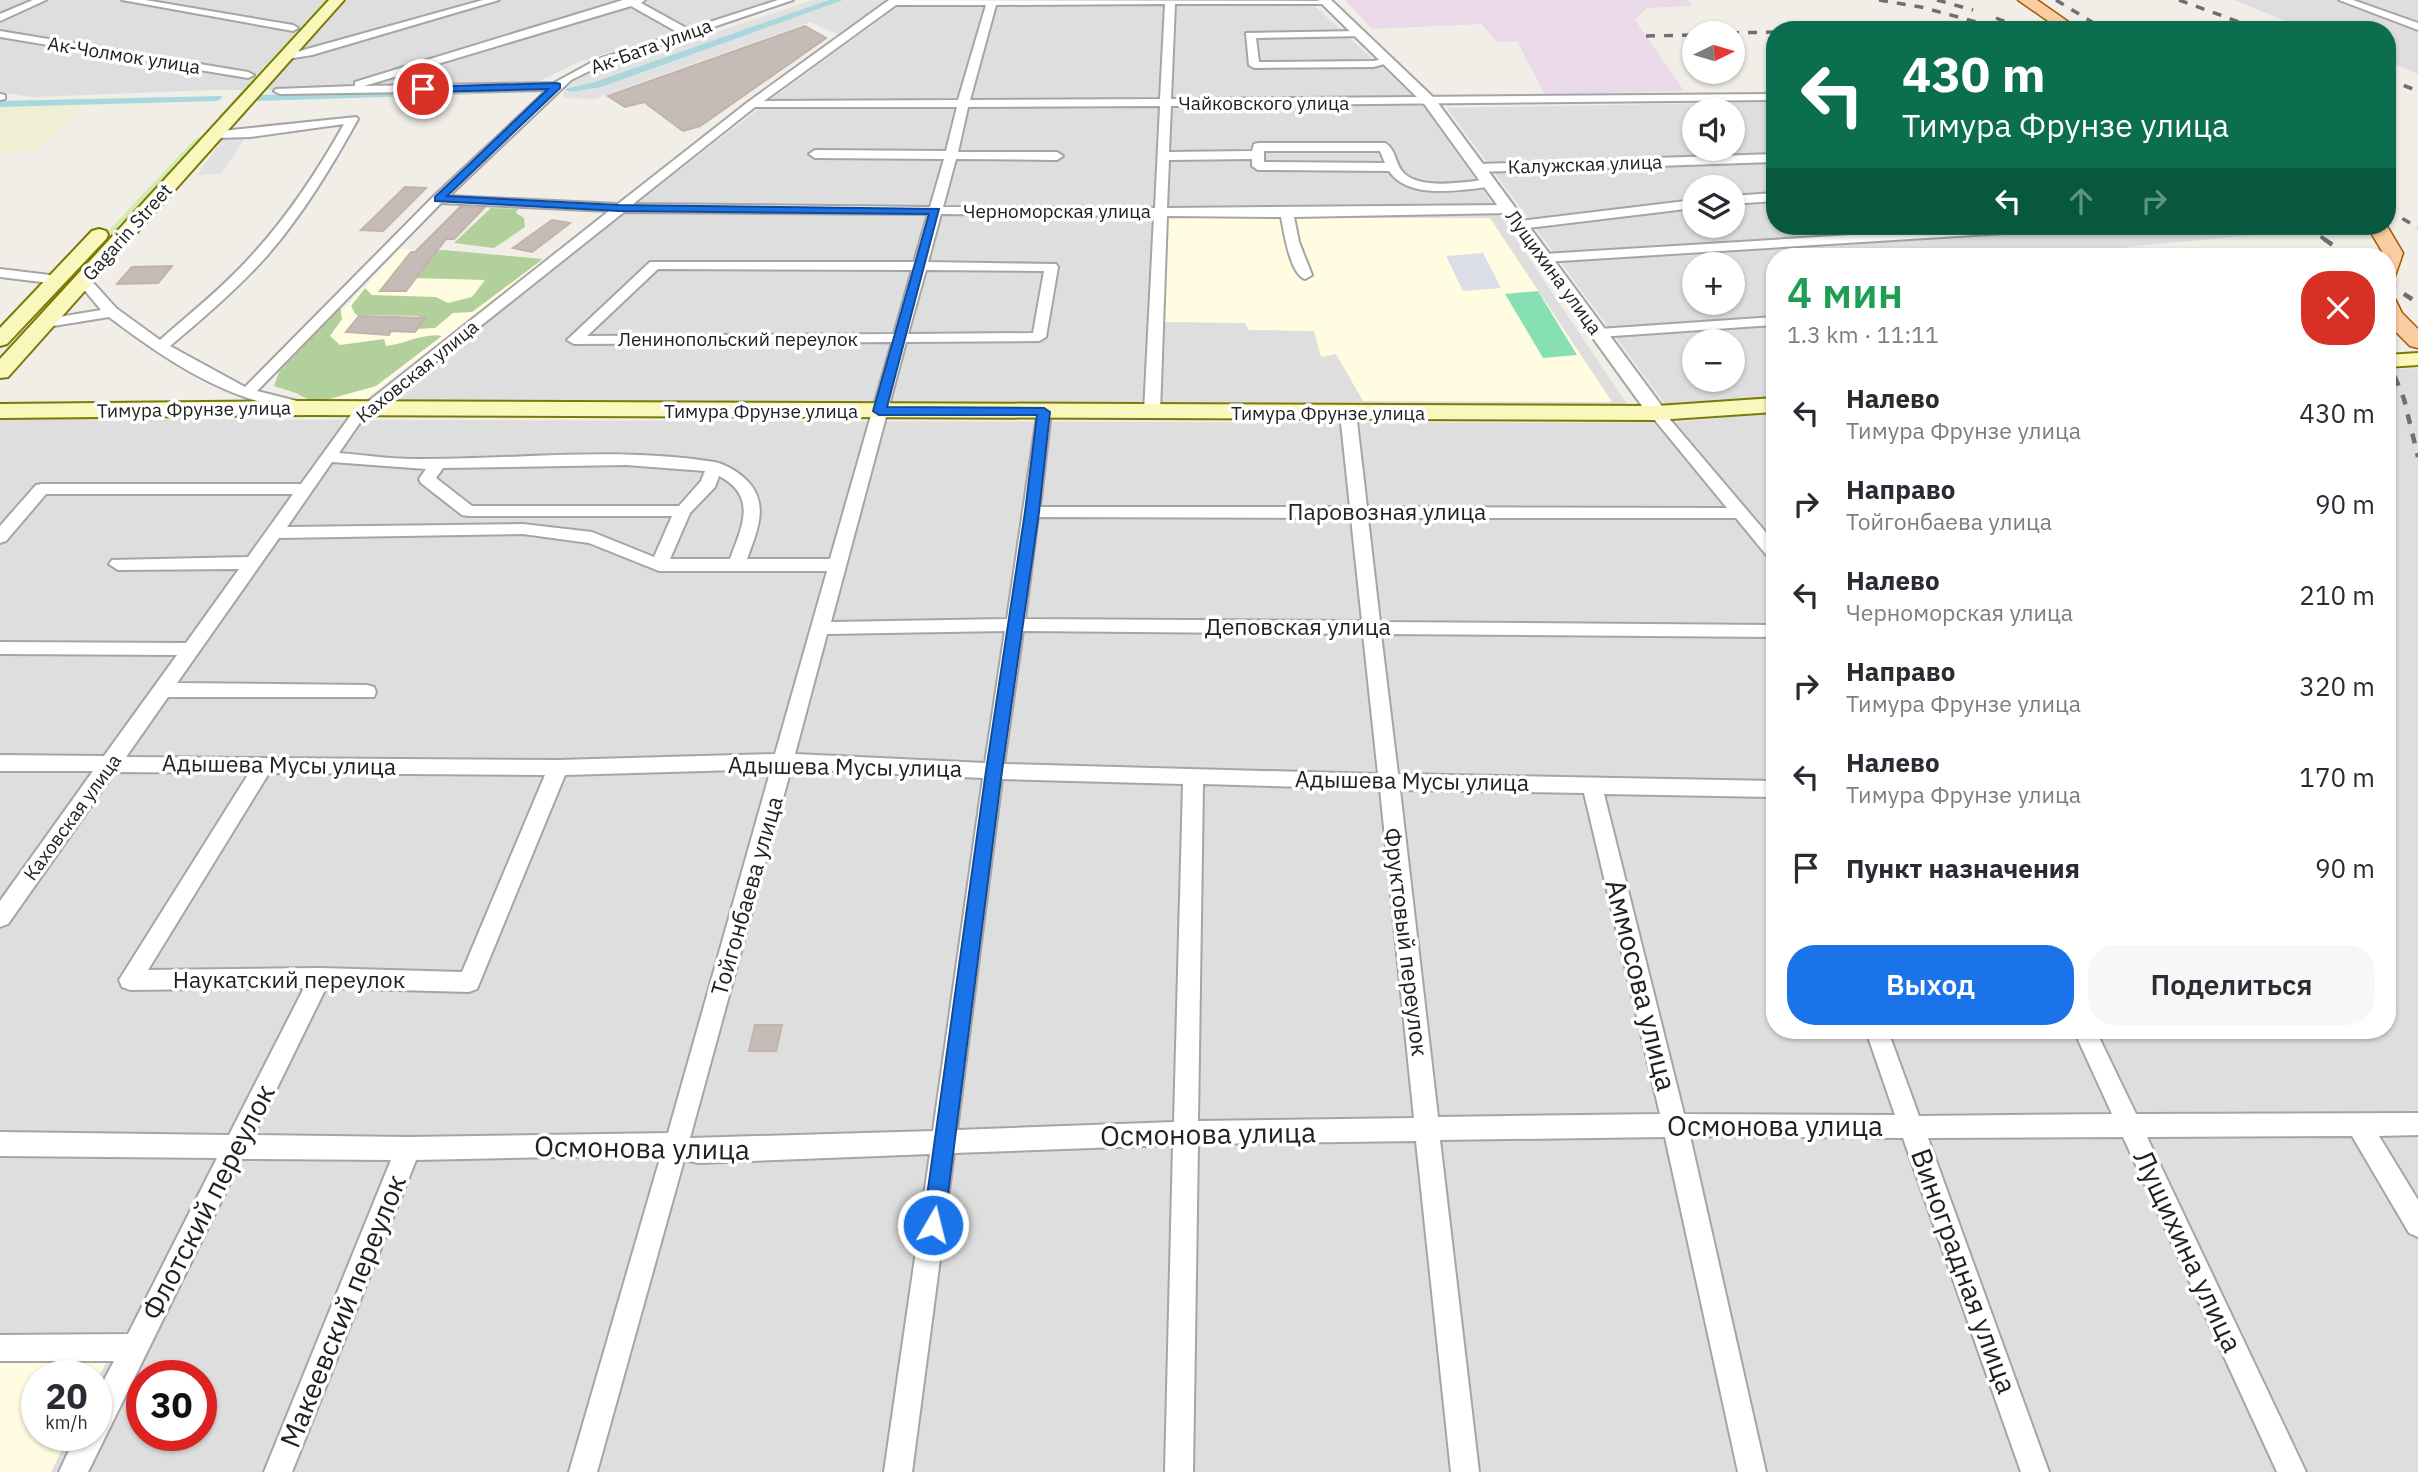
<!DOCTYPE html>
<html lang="ru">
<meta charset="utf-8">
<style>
:root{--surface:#fff;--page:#f7f7f7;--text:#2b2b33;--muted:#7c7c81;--accent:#1a73e8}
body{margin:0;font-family:"IBM Plex Sans",sans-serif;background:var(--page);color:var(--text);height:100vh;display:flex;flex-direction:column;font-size:26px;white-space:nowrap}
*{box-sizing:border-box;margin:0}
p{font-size:23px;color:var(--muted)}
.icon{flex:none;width:38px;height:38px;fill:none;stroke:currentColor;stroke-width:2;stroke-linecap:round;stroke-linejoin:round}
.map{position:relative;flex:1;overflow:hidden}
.sheet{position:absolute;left:1766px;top:248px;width:630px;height:791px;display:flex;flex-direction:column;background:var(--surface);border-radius:28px;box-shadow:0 2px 5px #0004}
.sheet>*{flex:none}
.banner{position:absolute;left:1766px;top:21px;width:630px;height:214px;border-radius:28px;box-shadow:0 2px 5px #0004;background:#0b6e4f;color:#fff;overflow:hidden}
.needle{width:46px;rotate:85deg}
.tools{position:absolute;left:1682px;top:21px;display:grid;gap:14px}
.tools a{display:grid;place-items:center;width:63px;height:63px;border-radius:50%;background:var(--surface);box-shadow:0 2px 5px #0004;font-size:35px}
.speed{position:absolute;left:21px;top:1360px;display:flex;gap:14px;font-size:35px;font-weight:700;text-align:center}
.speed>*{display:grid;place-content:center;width:91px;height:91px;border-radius:50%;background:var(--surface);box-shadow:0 2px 5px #0004;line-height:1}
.speed small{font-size:18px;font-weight:400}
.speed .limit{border:10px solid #d22;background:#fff;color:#111}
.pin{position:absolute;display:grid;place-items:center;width:60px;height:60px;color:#fff;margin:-30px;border:4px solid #fff;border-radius:50%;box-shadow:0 2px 7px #0007}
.me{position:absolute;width:77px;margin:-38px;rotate:8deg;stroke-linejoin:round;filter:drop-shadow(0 0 5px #0008)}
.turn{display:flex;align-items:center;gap:24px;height:147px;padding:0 21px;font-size:32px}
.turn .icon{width:91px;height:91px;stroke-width:2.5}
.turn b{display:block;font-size:49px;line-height:60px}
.lanes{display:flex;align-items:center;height:66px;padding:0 21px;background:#0003;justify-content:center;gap:35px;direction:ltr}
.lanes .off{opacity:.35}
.round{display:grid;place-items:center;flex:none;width:74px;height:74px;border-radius:28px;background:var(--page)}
.headline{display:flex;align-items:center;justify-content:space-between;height:119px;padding:0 21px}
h1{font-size:42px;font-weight:600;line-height:52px;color:#1e9e55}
.button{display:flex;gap:14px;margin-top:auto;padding:14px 21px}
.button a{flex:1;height:80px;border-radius:28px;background:var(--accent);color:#fff;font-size:28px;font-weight:600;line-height:80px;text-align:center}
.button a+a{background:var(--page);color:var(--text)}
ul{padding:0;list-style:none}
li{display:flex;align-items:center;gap:21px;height:91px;padding:0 21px}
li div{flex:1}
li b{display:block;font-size:26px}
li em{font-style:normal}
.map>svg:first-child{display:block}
.residential{fill:#dfdede;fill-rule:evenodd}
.industrial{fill:#ead9e9}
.education{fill:#fffce2}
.farmland{fill:#efefd3}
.grass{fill:#d2ebae}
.forest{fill:#b1d09c}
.pitch{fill:#86e0b4}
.parking{fill:#e1e1e1}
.plaza{fill:#dbdde7}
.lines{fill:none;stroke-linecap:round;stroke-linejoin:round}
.canal{fill:#a8d7de;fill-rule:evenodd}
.building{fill:#c6bcb7;stroke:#c3b2a9;stroke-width:2}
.minor-casing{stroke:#a5a5a5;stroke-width:4}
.tertiary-casing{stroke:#a5a5a5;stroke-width:4}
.secondary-casing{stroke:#797b05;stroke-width:4}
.primary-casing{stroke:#9d5a00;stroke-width:3}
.minor{fill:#fff;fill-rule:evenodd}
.tertiary{fill:#fff;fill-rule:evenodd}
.secondary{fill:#faf7bd;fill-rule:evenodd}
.primary{fill:#fccca1;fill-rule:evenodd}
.rail-far1{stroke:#6f6f6f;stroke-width:3.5;stroke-dasharray:9 9;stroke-linecap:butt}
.rail{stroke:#6f6f6f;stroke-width:4.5;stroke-dasharray:10 10;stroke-linecap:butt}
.route{fill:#1a73e8;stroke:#114b97;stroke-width:2}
.labels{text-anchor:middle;stroke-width:7;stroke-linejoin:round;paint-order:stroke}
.far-street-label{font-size:19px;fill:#212121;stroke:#fff}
.street-label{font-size:23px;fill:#212121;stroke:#fff}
.near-street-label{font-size:28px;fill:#212121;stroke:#fff}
</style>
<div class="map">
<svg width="2418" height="1472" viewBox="0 0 2418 1472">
<rect width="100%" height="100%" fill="#f1ede7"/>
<path class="residential" d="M0 0H775L579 62 520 90 388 87 367 81 336 90H213L32 97 0 92Z
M901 0H1308L1421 103 1494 206 1629 407 380 402 774 97 881 19Z
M2234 0H2418V74L2387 61V30H2308Z
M1774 102V226H2276L2284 232 2126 247 2135 257H1774V399L1667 407 1447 108ZM1694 110H1732V149H1694ZM1694 187H1732V226H1694ZM1694 264H1732V303H1694ZM1694 341H1732V380H1694Z
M2418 368V1472H0V419L1538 423 1676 422 1774 413V1031H2387V370ZM37 1376H96V1435H37ZM142 1376H201V1435H142Z"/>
<path class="industrial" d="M1345 0H1688L1693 6 1647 8 1635 20 1684 91 1545 95 1517 41 1497 42 1482 24 1372 29Z"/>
<path class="education" d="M1167 218H1490L1612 402 1363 401 1336 354 1321 357 1314 331 1249 330 1245 323 1163 322Z
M400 249 546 259 365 399 315 398 284 373Z
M0 1359H108L96 1382V1376H37V1435H69L51 1472H0Z"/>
<path class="farmland" d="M75 105 79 106 77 112 37 150 0 153V107Z"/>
<path class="grass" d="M325 0H334L221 118 218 117Z
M209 131 42 313 35 314 34 310 193 141Z"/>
<path class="forest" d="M491 208 518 209 516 213 524 218 525 227 494 248 454 243Z
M443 250 543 259 472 312 453 313 435 328 417 329 419 316 356 315 351 306 365 288 372 295 436 297 448 303 472 297 485 280 414 278 436 253 434 251Z
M340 307 342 319 330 336 340 345 384 339 386 346C404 344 426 332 442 336L376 386 315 403 296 393 274 386 279 372Z"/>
<path class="pitch" d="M1538 291 1577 355 1543 358 1505 294Z"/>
<path class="parking" d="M813 0H887L838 34 810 22 595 99 563 98 565 82Z
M248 134 221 174 197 175 225 136Z"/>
<path class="plaza" d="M1483 253 1501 288 1463 291 1446 256Z"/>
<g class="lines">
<path class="canal" d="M829 0H843L601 87 570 92 565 89 595 82Z
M535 87 540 90 539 92 257 101 252 98 257 95Z
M221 96 222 98 217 101 0 107V101Z"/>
</g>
<path class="building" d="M805 26 826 38 700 126 683 131 644 102 625 107 608 96Z
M405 187 426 188 383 231 361 230Z
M460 207 484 208 454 239H446L406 291H380L411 252H415Z
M552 220 570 223 532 252 513 248Z
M172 266 158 283 117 284 132 267Z
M359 316 425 318 415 332 391 331 389 335 346 332Z
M755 1025H782L776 1051H749Z"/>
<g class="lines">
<g class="minor-casing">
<path id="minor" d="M33 0H46L0 21V14Z
M122 0H145L293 25 298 28 293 31Z
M483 0H499L312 55 287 59 282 56Z
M623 0H645L641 3 688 29 778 0H793L604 64 571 80 449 196 618 204 748 102 889 0 1330 1 1325 4H1175L1171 99 1774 94V100L1171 106 1169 152 1252 151 1254 144 1258 143H1385C1395 148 1395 162 1402 171 1417 191 1467 182 1489 179L1495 183 1489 187C1458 190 1409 200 1389 171L1258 170 1252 166V159L1169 160 1167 208 1509 205 1515 209 1509 213 1294 217 1299 242 1312 275 1305 279C1290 274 1284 232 1281 217L1167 216 1160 412 1152 417 1144 412 1154 216 941 214 928 262 1056 264 1058 267 1046 337 1039 341 906 342 831 622 1007 619 1038 409H1048L1051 412 1040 507H1350L1340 413 1348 408 1356 413 1367 507 1727 508 1649 413 1652 410H1662L1774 542V559L1768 557 1736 518H1368L1380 622 1774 625V637L1381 634 1398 774 1774 781V797L1604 794 1684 1114 1895 1115 1866 1031H1888L1919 1116 2112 1114 2074 1031H2096L2136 1114 2418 1113V1135L2379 1136 2418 1200V1237L2409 1233 2352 1136 2147 1137 2306 1472H2277L2123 1137 1928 1138 2049 1472H2021L1903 1138 1690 1136 1766 1472H1738L1665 1137 1440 1140 1479 1472H1451L1416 1141 1198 1144 1193 1472H1165L1173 1145 954 1153 912 1472H884L930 1154 699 1163 684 1160 597 1472H569L661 1155 416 1160 292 1472H264L391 1160 242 1159 88 1472H59L76 1435H96V1395L114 1361H0V1335L128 1334 217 1158 0 1156V1132L229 1135 304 988 130 990 122 987 119 980 249 773 115 772 8 924 0 927V901L93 771H0V755L104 756 177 655 0 654V642L186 643 239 569 118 570 109 564 112 560 248 557 293 494H46L6 541 0 543V526L36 485 42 484H301L351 415 609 211 441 203 257 391 309 404 312 407 304 412C284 407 264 404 245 397 196 380 150 348 109 317L47 327 40 323 47 319 101 310 77 281 84 277 89 278 116 308 160 340C187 316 215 294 240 268 282 225 315 176 344 124L250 137 216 138 212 136V132L356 117 358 119C331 168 302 216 265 258 236 290 203 318 170 346L245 387 434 196 547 90 280 94 274 91 276 89 355 86V82ZM1165 4 1160 99 970 100 996 5ZM896 5H986L958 100 764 101ZM631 6 679 33 596 60 554 83 364 86ZM1160 106 1155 208 943 207 956 159 1057 160 1063 156 1057 152H958L968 107ZM755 107H957L946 151 815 150 809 154 815 158 944 159 930 207 633 204ZM1264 151H1380L1385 163 1264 162ZM624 212 928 214 914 262H650L567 340 574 344 892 342 830 559H747C756 534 769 507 750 484 742 474 726 464 714 462 615 446 513 460 414 459 389 459 364 455 339 453L361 421ZM658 269 912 270 894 334 587 336ZM926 270 1044 271 1033 333 908 334ZM332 462 426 469 419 479 421 483 462 515 468 516H672L654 557 592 532 523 524 287 527ZM626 465 705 471 701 481 679 506H472L436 478 443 468ZM719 476C758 496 742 527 730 559H670L690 513 715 487ZM1038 517 1351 518 1362 621 1025 619ZM523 534 589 543 659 571H827L775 754 558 760 126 757 168 697H374L376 692 374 687 367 685 177 683 279 538ZM1005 631 985 763 795 754 827 634ZM1023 631 1363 634 1378 774 1004 764ZM771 769 668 1133 408 1137 254 1135 326 988 469 992 477 989 565 775ZM791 769 983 778 933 1131 690 1138ZM269 773 545 775 462 972 320 968 148 970ZM1002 779 1183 784 1174 1122 957 1130ZM1203 784 1380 789 1414 1118 1198 1121ZM1400 790 1584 793 1660 1114 1438 1117Z
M2339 0H2353L2418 23V30Z
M0 31 248 72 254 75 248 78 0 37Z
M1361 31 1365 32V36L1256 38 1259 62 1373 61 1392 58V62L1373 67 1254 68 1249 65 1246 33Z
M0 94 5 95V99L0 100Z
M1774 154V162L1479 172 1473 168 1479 164Z
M1774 193V201L1732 204V196Z
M1694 200V208L1520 229 1514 225 1520 221Z
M1997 226H2061L2055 230 1544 262 1537 258 1544 254Z
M0 269 58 276 65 280 58 284 0 277Z
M1774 317V325L1599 337 1592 333 1599 329Z"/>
</g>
<g class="tertiary-casing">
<path id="tertiary" d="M1318 0H1331L1435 99 1664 409 1667 413 1664 417H1650L1425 105Z"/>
</g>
<g class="secondary-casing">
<path id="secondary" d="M329 0H344L8 377 0 378V359Z
M99 229 106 231 108 235 106 239 7 344 0 346V328L92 231Z
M2418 353V365L2387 367V355Z
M1774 398V412L1657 420 309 415 0 418V404L309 401 1657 406Z"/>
</g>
<g class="primary-casing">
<path id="primary" d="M2018 0H2037L2080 30H2061Z
M2367 226H2387L2403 253 2394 279 2387 281V257H2382L2383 253Z
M2387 298 2395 299 2402 313 2418 329V348L2410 346 2387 323Z"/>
</g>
<use href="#minor" class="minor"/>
<use href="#tertiary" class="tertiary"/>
<use href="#secondary" class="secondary"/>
<use href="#primary" class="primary"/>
<path class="rail-far1" d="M1879 0 1921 7 2006 30
M1937 0 1973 10
M2056 0 2105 30
M2179 0 2261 30
M1996 18 2025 30
M1730 33 1774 32
M1646 36 1694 35
M2387 79 2418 91
M2387 209 2418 228
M2306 226 2327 241"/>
<path class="rail" d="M2324 239 2350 257
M2387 283 2418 303
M2387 358 2404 399 2418 457"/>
</g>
<path class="route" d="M557 83 560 84V88L447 196 619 205 939 209 887 407 1044 408 1050 412 1039 512 1002 771 944 1225 941 1232 933 1235 926 1232 923 1225 986 771 1025 512 1037 415H879L873 411 929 214 619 211 435 201V197L548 89 423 92 419 89 420 87Z"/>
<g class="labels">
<g class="far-street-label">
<text transform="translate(651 46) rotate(-20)" y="7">Ак-Бата улица</text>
<text transform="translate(124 55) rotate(9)" y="7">Ак-Чолмок улица</text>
<text x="1264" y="110">Чайковского улица</text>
<text transform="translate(1585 164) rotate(-2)" y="7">Калужская улица</text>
<text x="1057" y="218">Черноморская улица</text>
<text transform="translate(127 232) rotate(-48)" y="7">Gagarin Street</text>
<text transform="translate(1554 272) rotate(54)" y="7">Лущихина улица</text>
<text x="738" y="346">Ленинопольский переулок</text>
<text transform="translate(417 371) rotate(-39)" y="7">Каховская улица</text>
<text transform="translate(194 409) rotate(-1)" y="7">Тимура Фрунзе улица</text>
<text x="761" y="418">Тимура Фрунзе улица</text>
<text x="1328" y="420">Тимура Фрунзе улица</text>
<text transform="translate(72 817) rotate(-54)" y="7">Каховская улица</text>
</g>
<g class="street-label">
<text x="1387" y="520">Паровозная улица</text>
<text x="1298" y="635">Деповская улица</text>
<text transform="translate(279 765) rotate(1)" y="8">Адышева Мусы улица</text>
<text transform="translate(845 767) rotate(1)" y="8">Адышева Мусы улица</text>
<text transform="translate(1412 781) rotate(1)" y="8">Адышева Мусы улица</text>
<text transform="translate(747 896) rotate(-74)" y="8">Тойгонбаева улица</text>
<text transform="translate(1406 942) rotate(83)" y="8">Фруктовый переулок</text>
<text x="289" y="988">Наукатский переулок</text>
</g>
<g class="near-street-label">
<text transform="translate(1641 985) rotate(76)" y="10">Аммосова улица</text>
<text x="1775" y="1136">Осмонова улица</text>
<text transform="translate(1208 1134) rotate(-1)" y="10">Осмонова улица</text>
<text transform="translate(642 1148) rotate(1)" y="10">Осмонова улица</text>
<text transform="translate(208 1202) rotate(-63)" y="10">Флотский переулок</text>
<text transform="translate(2188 1251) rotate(65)" y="10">Лущихина улица</text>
<text transform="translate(1964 1271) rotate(70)" y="10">Виноградная улица</text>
<text transform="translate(343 1311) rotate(-68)" y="10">Макеевский переулок</text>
</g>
</g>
</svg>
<div class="tools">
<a><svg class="needle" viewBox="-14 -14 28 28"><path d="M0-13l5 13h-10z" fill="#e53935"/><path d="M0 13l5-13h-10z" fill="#7c7c81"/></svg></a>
<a><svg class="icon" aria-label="sound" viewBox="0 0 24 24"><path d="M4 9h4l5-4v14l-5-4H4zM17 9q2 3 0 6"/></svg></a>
<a><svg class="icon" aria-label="layers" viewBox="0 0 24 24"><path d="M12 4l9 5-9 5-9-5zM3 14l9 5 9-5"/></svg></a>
<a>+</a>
<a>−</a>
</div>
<div class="speed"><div>20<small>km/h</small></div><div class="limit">30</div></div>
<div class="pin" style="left:423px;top:89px;background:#d93025"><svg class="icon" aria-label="arrive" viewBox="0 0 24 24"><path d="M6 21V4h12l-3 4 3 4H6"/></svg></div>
<svg class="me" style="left:933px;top:1225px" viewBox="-20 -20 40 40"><circle r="17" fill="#1a73e8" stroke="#fff" stroke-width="3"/><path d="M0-11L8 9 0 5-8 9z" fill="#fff"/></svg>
<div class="banner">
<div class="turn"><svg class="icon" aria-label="left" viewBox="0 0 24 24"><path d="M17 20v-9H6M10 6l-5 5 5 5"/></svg><div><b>430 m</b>Тимура Фрунзе улица</div></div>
<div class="lanes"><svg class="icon" aria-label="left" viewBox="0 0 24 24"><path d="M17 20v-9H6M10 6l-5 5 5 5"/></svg><svg class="icon off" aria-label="ahead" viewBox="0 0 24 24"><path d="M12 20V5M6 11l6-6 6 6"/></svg><svg class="icon off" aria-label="right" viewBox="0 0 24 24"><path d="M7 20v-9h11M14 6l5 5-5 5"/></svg></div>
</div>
<section class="sheet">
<div class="headline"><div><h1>4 мин</h1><p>1.3 km · 11:11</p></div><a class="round" style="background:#d93025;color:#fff"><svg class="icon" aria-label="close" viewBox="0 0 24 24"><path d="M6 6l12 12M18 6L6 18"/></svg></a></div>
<ul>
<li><svg class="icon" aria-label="left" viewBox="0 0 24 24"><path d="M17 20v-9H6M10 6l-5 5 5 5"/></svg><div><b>Налево</b><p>Тимура Фрунзе улица</p></div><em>430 m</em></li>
<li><svg class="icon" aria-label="right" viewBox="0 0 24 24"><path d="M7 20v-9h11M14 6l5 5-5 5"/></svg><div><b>Направо</b><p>Тойгонбаева улица</p></div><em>90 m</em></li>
<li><svg class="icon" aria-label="left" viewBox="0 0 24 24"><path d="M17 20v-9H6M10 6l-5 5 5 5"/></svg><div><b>Налево</b><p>Черноморская улица</p></div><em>210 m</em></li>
<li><svg class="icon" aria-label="right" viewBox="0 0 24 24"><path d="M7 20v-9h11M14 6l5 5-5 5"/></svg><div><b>Направо</b><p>Тимура Фрунзе улица</p></div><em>320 m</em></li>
<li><svg class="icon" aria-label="left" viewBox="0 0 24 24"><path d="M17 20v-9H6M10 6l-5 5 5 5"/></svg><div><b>Налево</b><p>Тимура Фрунзе улица</p></div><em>170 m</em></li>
<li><svg class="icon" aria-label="arrive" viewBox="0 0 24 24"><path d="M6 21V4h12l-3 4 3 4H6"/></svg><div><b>Пункт назначения</b></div><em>90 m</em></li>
</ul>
<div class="button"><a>Выход</a><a>Поделиться</a></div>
</section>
</div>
